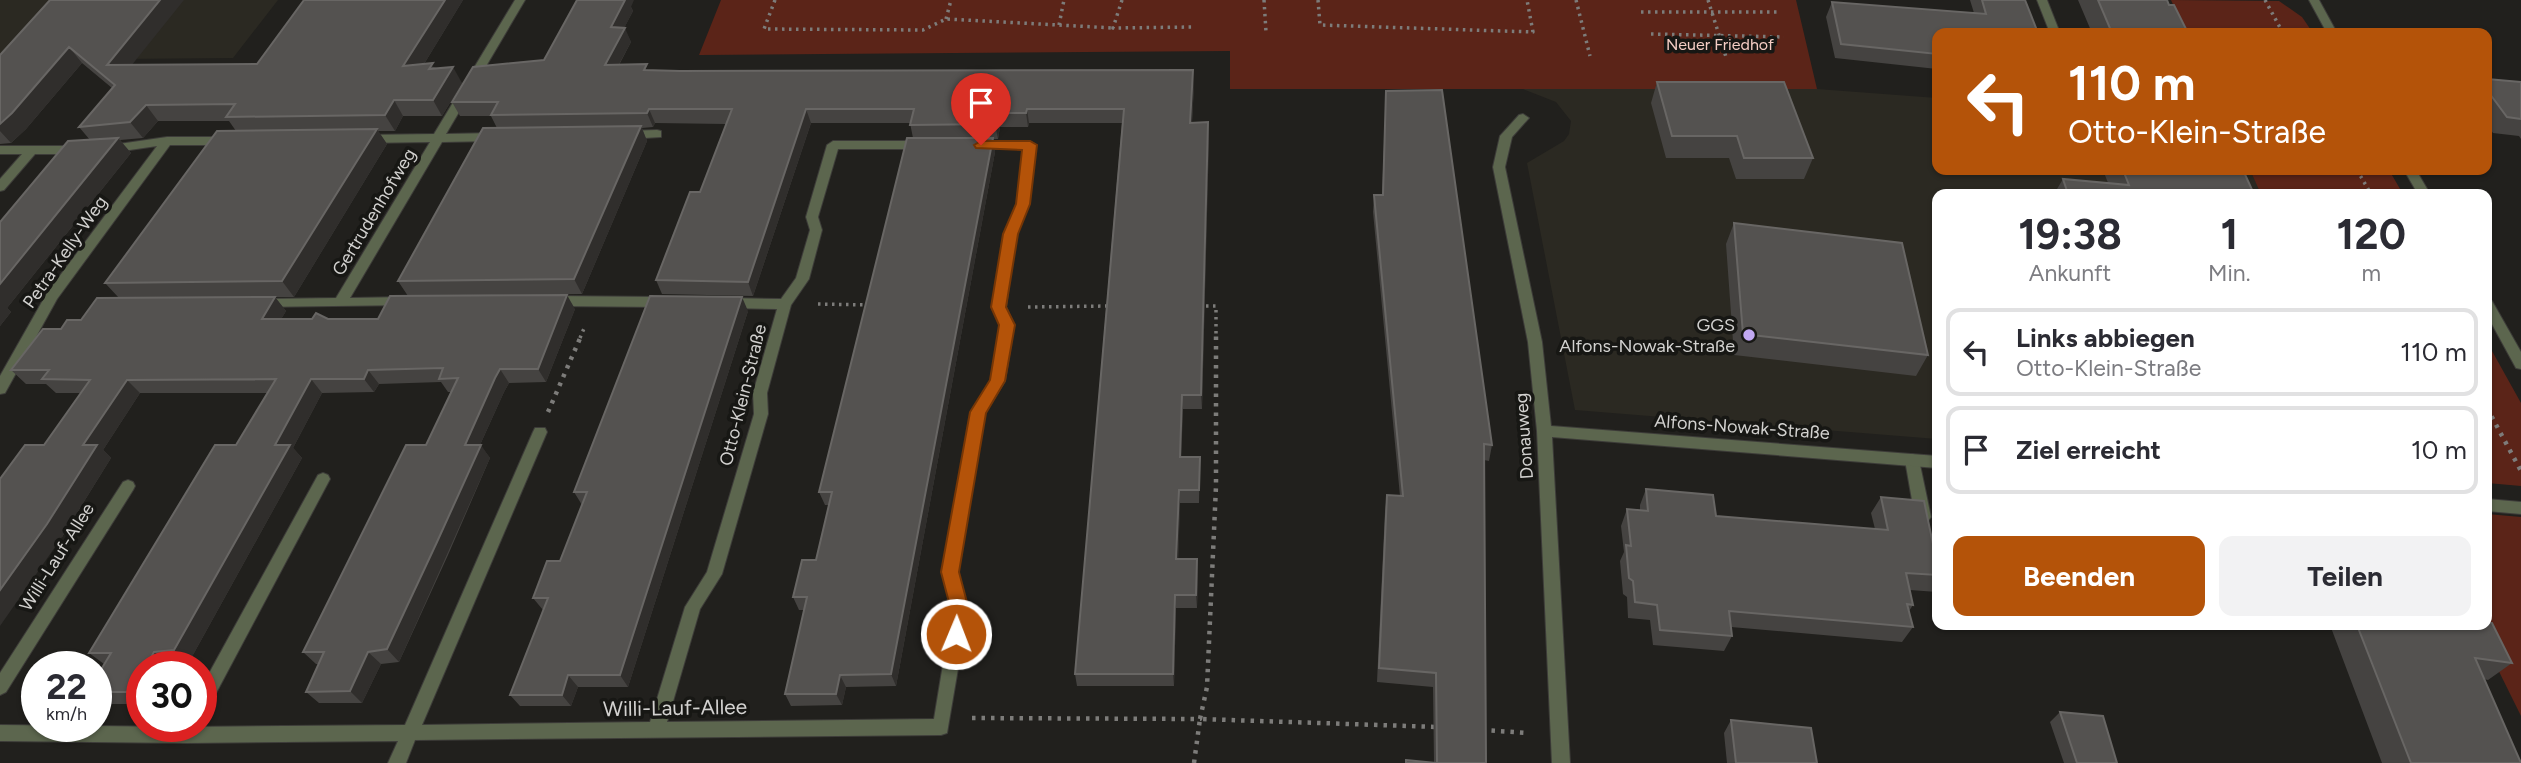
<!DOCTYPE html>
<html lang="de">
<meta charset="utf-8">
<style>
:root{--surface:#fff;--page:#f2f2f3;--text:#2b2b33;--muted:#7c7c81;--line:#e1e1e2;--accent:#b45309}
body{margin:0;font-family:Figtree,sans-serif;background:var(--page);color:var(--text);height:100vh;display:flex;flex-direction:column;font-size:26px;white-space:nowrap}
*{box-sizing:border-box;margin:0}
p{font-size:23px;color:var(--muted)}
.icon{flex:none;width:38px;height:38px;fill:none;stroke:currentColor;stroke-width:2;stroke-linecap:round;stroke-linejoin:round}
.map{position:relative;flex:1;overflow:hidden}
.side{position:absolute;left:1932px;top:189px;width:560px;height:441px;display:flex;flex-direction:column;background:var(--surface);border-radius:14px;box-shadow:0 2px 5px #0004}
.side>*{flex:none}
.guide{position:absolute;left:1932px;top:28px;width:560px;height:147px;border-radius:14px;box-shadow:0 2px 5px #0004;background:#b45309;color:#fff;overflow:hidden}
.speed{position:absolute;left:21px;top:651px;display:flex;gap:14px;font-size:35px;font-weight:700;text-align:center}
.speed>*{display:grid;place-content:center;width:91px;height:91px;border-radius:50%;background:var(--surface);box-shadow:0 2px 5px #0004;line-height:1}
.speed small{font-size:18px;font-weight:400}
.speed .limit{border:10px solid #d22;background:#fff;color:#111}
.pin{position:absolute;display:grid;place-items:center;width:60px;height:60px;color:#fff;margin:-72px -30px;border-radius:50% 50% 50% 0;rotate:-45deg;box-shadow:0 0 7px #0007}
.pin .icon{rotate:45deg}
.me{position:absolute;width:77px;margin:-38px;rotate:1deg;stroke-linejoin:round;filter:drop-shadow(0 0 5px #0008)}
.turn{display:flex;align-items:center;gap:24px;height:147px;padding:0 21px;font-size:32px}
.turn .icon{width:91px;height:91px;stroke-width:2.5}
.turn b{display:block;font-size:49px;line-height:60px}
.eta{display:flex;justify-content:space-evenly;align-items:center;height:119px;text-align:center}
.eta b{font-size:42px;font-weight:700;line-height:49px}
.primary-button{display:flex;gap:14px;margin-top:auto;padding:14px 21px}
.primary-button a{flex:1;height:80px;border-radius:14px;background:var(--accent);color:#fff;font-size:28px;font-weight:700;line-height:80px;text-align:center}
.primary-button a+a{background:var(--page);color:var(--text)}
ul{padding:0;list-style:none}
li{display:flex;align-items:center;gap:21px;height:88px;margin:0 14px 10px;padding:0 7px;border:4px solid var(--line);border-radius:14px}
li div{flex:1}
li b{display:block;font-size:26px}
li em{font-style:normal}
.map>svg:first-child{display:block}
.built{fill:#2b2922}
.green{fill:#5b2418}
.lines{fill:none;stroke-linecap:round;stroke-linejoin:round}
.service-casing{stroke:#3d3c39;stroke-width:2}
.minor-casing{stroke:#3d3c39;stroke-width:2}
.path-far1{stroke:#7d7c7a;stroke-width:3.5;stroke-dasharray:2.5 4.5;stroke-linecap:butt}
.path{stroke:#7d7c7a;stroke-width:4.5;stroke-dasharray:3.5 6;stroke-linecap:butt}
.service{fill:#5c664e;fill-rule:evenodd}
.minor{fill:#5c664e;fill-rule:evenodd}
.wall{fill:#454341}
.shaded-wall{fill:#302e2c}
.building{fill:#545250;stroke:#686664;stroke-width:2}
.route{fill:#b45309;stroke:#753606;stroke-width:2}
.poi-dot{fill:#c2a8f2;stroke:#171714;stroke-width:2.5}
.labels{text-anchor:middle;stroke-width:7;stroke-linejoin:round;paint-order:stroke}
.far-park-label{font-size:16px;fill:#f4cdc4;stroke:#171714}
.street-label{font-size:18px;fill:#d2d1cf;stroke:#171714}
.poi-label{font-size:18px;fill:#d2d1cf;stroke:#171714;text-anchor:end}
.near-street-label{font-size:21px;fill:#d2d1cf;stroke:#171714}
</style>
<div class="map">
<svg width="2521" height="763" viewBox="0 0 2521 763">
<rect width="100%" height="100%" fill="#21201d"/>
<path class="built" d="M0 0H278L233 58 0 60Z
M1523 89H1817L1937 98V170H2250L2262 194H1937V439L1575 410 1527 163 1564 141 1569 134 1571 121 1556 102Z"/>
<path class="green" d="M721 0H1796L1817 89H1230V51L699 55Z
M2171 0 2279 1 2302 17 2313 33H2186Z
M2250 170H2389L2403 194H2261Z
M2487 342 2521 403V486L2487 483Z
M2487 514 2521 517V716L2476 625H2487Z"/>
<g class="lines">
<g class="service-casing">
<path id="service" d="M2037 0H2047L2060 33H2050Z
M1912 454 1917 456 1919 460 1931 517 1928 521 1923 523 1918 521 1915 517 1905 460 1907 456Z"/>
</g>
<g class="minor-casing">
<path id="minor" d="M515 0H525L446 134 494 133 500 137 494 141 442 142 350 298 405 297 412 302 410 305 259 307 257 304 264 299 336 298 430 142 364 143 358 139 364 135 434 134Z
M2309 0H2319L2337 33H2327Z
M1523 114 1529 118 1512 137 1505 167 1542 342 1551 426 1937 456V468L1552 437 1570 763H1552L1537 431 1528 342 1493 167 1500 136 1519 115Z
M657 130 661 131V137L627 139 621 135 627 131Z
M167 137H228L234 141 228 145H170L57 299 5 393 0 394V376L47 293 157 146 109 153 105 152 103 149 105 146Z
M833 141H924L930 145 924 149H838L818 217 822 230 809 279 791 305 767 393 768 414 722 574 700 609 667 722 934 719 952 610 942 572 971 412 991 380 1000 325 992 307 1004 234 1017 204 1024 149H976L970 145 976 141H1030L1036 145 1029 204 1016 234 1006 307 1014 325 1005 381 985 413 958 572 968 610 947 733 941 735 415 740 406 763H388L398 741 185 743 0 741V725L185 727 405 725 533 432 535 428H545L547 432 422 725 650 722 685 607 707 572 754 414 753 393 777 309 726 308 719 303 726 298 781 299 796 278 810 230 806 217 827 145Z
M0 146H79L85 150 79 154H35L4 190 0 191V179L22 154H0Z
M2404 170H2416L2430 194H2418Z
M551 296 664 297 671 302 664 307 551 306 544 301Z
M2487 299 2492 301 2521 352V369L2516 368 2487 315Z
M323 473 328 475 330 479 207 710 201 713V688L318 475Z
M128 480 133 482 135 486 133 490 6 692 0 695V673L123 482Z
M2487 499 2521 502V514L2487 511Z"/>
</g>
<path class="path-far1" d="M775 0 764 29 923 30 946 19 1113 28
M1122 0 1113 28 1192 27
M1264 0 1266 32
M1318 0 1320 25 1533 32 1527 0
M1576 0 1590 56
M1708 0 1726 57
M2265 0 2283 33
M1641 12H1780
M946 19 951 0
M1059 25 1064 0
M1651 34 1784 37
M2357 170 2371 194
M818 304 869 305
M1199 306H1216V338
M1028 307 1110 306
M580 338 585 326"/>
<path class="path" d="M2487 408 2521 471
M548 412 581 336
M972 718 1200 719 1207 687 1216 486V336
M1482 730 1529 733
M1194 763 1200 719 1438 727"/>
<use href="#service" class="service"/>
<use href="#minor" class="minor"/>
</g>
<path class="wall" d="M50 0 132 65 257 64 304 0H463L424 64 437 68 462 83 442 116H403L395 131H378L387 144 294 297H275L286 311 281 319H378L575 309 546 382 509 383 504 392 480 445 490 458 448 555 399 662 381 664 362 703H319L306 692 319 664H316L303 652 426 445 451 392H448L441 382 379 384 374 392 322 393 293 448 302 458 189 662 142 667V704H104L96 698V678L104 664 89 653 236 445 268 393H140L103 450 111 458 62 537 44 445 81 393H56L46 384H26L11 370 61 329 81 320 119 298 105 283 236 131 229 121H158L143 138 120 140 131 153 7 308 11 312 0 326V222L90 140 79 127 112 88 82 63 26 129 11 143 0 144V55Z
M1970 0H2025L1937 33V69L1835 58 1826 17 1832 2 1974 13Z
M2078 0H2167L2188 33H2092Z
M631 7 633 11 624 28 631 42 619 65 649 70 1194 85 1192 123 1209 137 1202 409H1183L1181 457H1200L1199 503H1180L1178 559 1198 572 1197 608H1176L1174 686H1077L1075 674 1122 123H1029L1028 127H1000L998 139H993L995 152 896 686 846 687 842 705 791 706 785 694 804 610H799L793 597 816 560 829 505H825L819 492 913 138 910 123H811L753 296 662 294 656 280 700 192 726 124 655 123 653 127 642 128 647 141 582 294 408 296 398 281 497 128 491 116H460L452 102 544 60Z
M2487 79 2521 82V139L2519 136 2493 133 2487 124Z
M1657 82 1813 158 1804 179H1736L1729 158H1666L1651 103Z
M1386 91 1492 445 1489 461 1484 460 1486 763H1434L1433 687 1377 682 1385 511 1387 495 1400 496 1373 212 1374 195H1382Z
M2103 170H2243L2254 194H2054L2063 179 2108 183Z
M1734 223 1928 355 1916 376 1734 355 1726 244Z
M748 311 628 687H578L571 706H520L510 695 543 610 533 598 560 561 582 505 574 492Z
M1646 489 1716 516 1875 529 1871 513 1881 497 1937 563V592L1910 590 1913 605 1909 611 1913 627 1902 642 1731 627 1732 636 1724 651 1653 645 1650 620 1628 618 1627 597 1623 594 1620 561 1624 552 1621 526 1627 509 1640 510V505Z
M1937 509V535L1933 515Z
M2330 625H2487L2512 663 2488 680 2484 679 2521 763H2382Z
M2060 712 2117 763H2064L2050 722Z
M1731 720 1817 763H1727L1724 733Z"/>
<path class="shaded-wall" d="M160 0H184L119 81 107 65Z
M445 0H463L413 82 403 66Z
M624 0H634L631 7 633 11 617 42 611 27Z
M625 28 631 42 611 79 605 65Z
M69 47 82 63 26 129 11 143 0 131V124Z
M453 67 462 83 442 116 433 100Z
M1193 70 1194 85 1191 137 1190 123Z
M394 100 403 116 395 131 385 115Z
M146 105 158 121 143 138 130 122Z
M649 109 655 123 653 127 647 113Z
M806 109 811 123 753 296 748 282Z
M1027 109 1029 123 1028 127 1026 113Z
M998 113 1000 127 998 139 995 124Z
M1208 122 1209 137 1202 409 1201 395Z
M641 126 647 141 582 294 574 279Z
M377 129 387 144 294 297 282 281Z
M118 138 131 153 7 308 11 312 0 326V284Z
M993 138 995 152 896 686 891 674Z
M567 295 575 309 546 382 538 369Z
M275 297 286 311 273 333 262 319Z
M742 297 748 311 628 687 620 675Z
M500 369 509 383 504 392 474 458 465 445 495 378Z
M368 370 379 384 374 392 364 379Z
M311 379 322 393 293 448 302 458 189 662 174 650 275 445Z
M127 380 140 393 103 450 111 458 62 537 0 626V590L83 445Z
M1182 395 1183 409 1181 471 1180 457Z
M481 445 490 458 399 662 387 649Z
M1179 490 1180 503 1178 572 1176 559Z
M1197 559 1198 572 1197 608 1196 595Z
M1175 595 1176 608 1174 686 1173 674Z
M154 652 169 665 168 667H146Z
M368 652 381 664 362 703 350 691Z
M142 675V699L132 692Z
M568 675 578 687 571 706 562 695Z
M840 675 846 687 842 705 836 694Z"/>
<path class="building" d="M50 0H160L107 65 257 64 304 0H445L403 66 433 63 429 69 453 67 433 100H394L385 115 226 117 235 104 146 105 130 122 79 127 115 85 69 47 12 113 0 124V55Z
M577 0H625L611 27 625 28 605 65 647 64 644 70 680 71 1193 70 1190 123 1208 122 1201 395H1182L1180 457H1200L1199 490H1179L1176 559H1197L1196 595H1175L1173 674H1075L1124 109H1027L1026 113H998L995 124 910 125 914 109H806L748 282 656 280 690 192H700L732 109H649L647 113 491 115 498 102H452L473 67 544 60Z
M1982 0H2025L2038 33H1937V54L1841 44 1832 2 1986 14Z
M2098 0H2167L2169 5H2174L2188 33H2112Z
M2487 79 2521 82V119L2507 117 2487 90Z
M1657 82H1784L1813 158H1744L1737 136H1672Z
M1442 90 1492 445 1484 444 1486 763H1437L1436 673 1379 668 1387 495 1403 496 1374 195H1383L1386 91Z
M641 126 574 279 398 281 483 128Z
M377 129 282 281 105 283 217 131Z
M118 138 0 284V222L68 141Z
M907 138H993L891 674 840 675 836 694H785L807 597H793L802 560H816L832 492H819Z
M2123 170H2243L2254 194H2068L2063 179 2129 185Z
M1734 223 1902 243 1928 355 1743 334Z
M567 295 538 369H500L495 378 465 445H481L437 542 387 649 368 652 350 691 306 692 324 652H303L406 445H426L458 378 439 379 443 368 368 370 364 379H311L275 445H290L174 650 154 652 146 667H142V675L132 692H96V678L111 653H89L215 445H236L276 379 127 380 83 445H97L47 524 0 590V479L25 445H44L90 380 42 379 49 370H11L43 329H61L67 320H81L97 298 275 297 262 319H312L316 313 328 319H378L390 296Z
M650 296 742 297 620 675H568L562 695H510L548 598H533L547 561H560L587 492H574Z
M1646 489 1713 495 1716 516 1888 530 1881 497 1924 501 1937 563V575L1906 573 1913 605 1907 604 1913 627 1729 611 1732 636 1660 630 1657 605 1635 602 1633 581 1629 578 1626 545 1631 546 1627 509 1648 511Z
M2487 623H2492L2512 663 2475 658 2521 763H2411L2357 625H2487Z
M2060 712 2103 716 2117 763H2077Z
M1731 720 1811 728 1817 763H1736Z
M1406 760 1436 763H1406Z"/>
<path class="route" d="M981 141H1030L1037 145 1030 204 1018 234 1006 307 1015 325 1005 381 986 413 959 572 969 610 963 639 956 642 950 639 947 634 951 610 941 572 970 412 990 380 999 325 991 307 1003 234 1016 204 1022 150 976 148 974 145Z"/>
<circle class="poi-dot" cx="1749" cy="335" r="7"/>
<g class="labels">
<g class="far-park-label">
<text x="1720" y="50">Neuer Friedhof</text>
</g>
<g class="street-label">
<text transform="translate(374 212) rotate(-59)" y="6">Gertrudenhofweg</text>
<text transform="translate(65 252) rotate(-55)" y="6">Petra-Kelly-Weg</text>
<text transform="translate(743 395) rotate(-76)" y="6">Otto-Klein-Straße</text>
<text transform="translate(1742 427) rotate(4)" y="6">Alfons-Nowak-Straße</text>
<text transform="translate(1524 436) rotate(-94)" y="6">Donauweg</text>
<text transform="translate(57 557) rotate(-58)" y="6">Willi-Lauf-Allee</text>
</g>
<g class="poi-label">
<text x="1735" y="331">GGS<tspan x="1735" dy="21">Alfons-Nowak-Straße</tspan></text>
</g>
<g class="near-street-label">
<text transform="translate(675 708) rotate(-1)" y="7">Willi-Lauf-Allee</text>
</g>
</g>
</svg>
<div class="speed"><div>22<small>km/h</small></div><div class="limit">30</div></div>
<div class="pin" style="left:981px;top:145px;background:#d93025"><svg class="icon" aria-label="arrive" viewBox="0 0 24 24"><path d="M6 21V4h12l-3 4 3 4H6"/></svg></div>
<svg class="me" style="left:956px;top:634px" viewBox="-20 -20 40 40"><circle r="17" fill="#b45309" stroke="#fff" stroke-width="3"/><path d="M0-11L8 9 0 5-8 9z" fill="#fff"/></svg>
<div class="guide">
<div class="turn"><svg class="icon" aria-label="left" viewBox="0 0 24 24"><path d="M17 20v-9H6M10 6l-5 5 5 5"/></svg><div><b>110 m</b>Otto-Klein-Straße</div></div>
</div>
<section class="side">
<div class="eta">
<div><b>19:38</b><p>Ankunft</p></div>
<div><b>1</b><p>Min.</p></div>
<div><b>120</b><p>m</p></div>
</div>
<ul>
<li><svg class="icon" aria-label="left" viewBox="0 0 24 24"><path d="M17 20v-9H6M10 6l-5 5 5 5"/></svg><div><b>Links abbiegen</b><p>Otto-Klein-Straße</p></div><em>110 m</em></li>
<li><svg class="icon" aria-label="arrive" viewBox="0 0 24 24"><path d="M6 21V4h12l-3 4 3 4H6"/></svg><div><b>Ziel erreicht</b></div><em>10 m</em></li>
</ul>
<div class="primary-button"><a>Beenden</a><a>Teilen</a></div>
</section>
</div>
